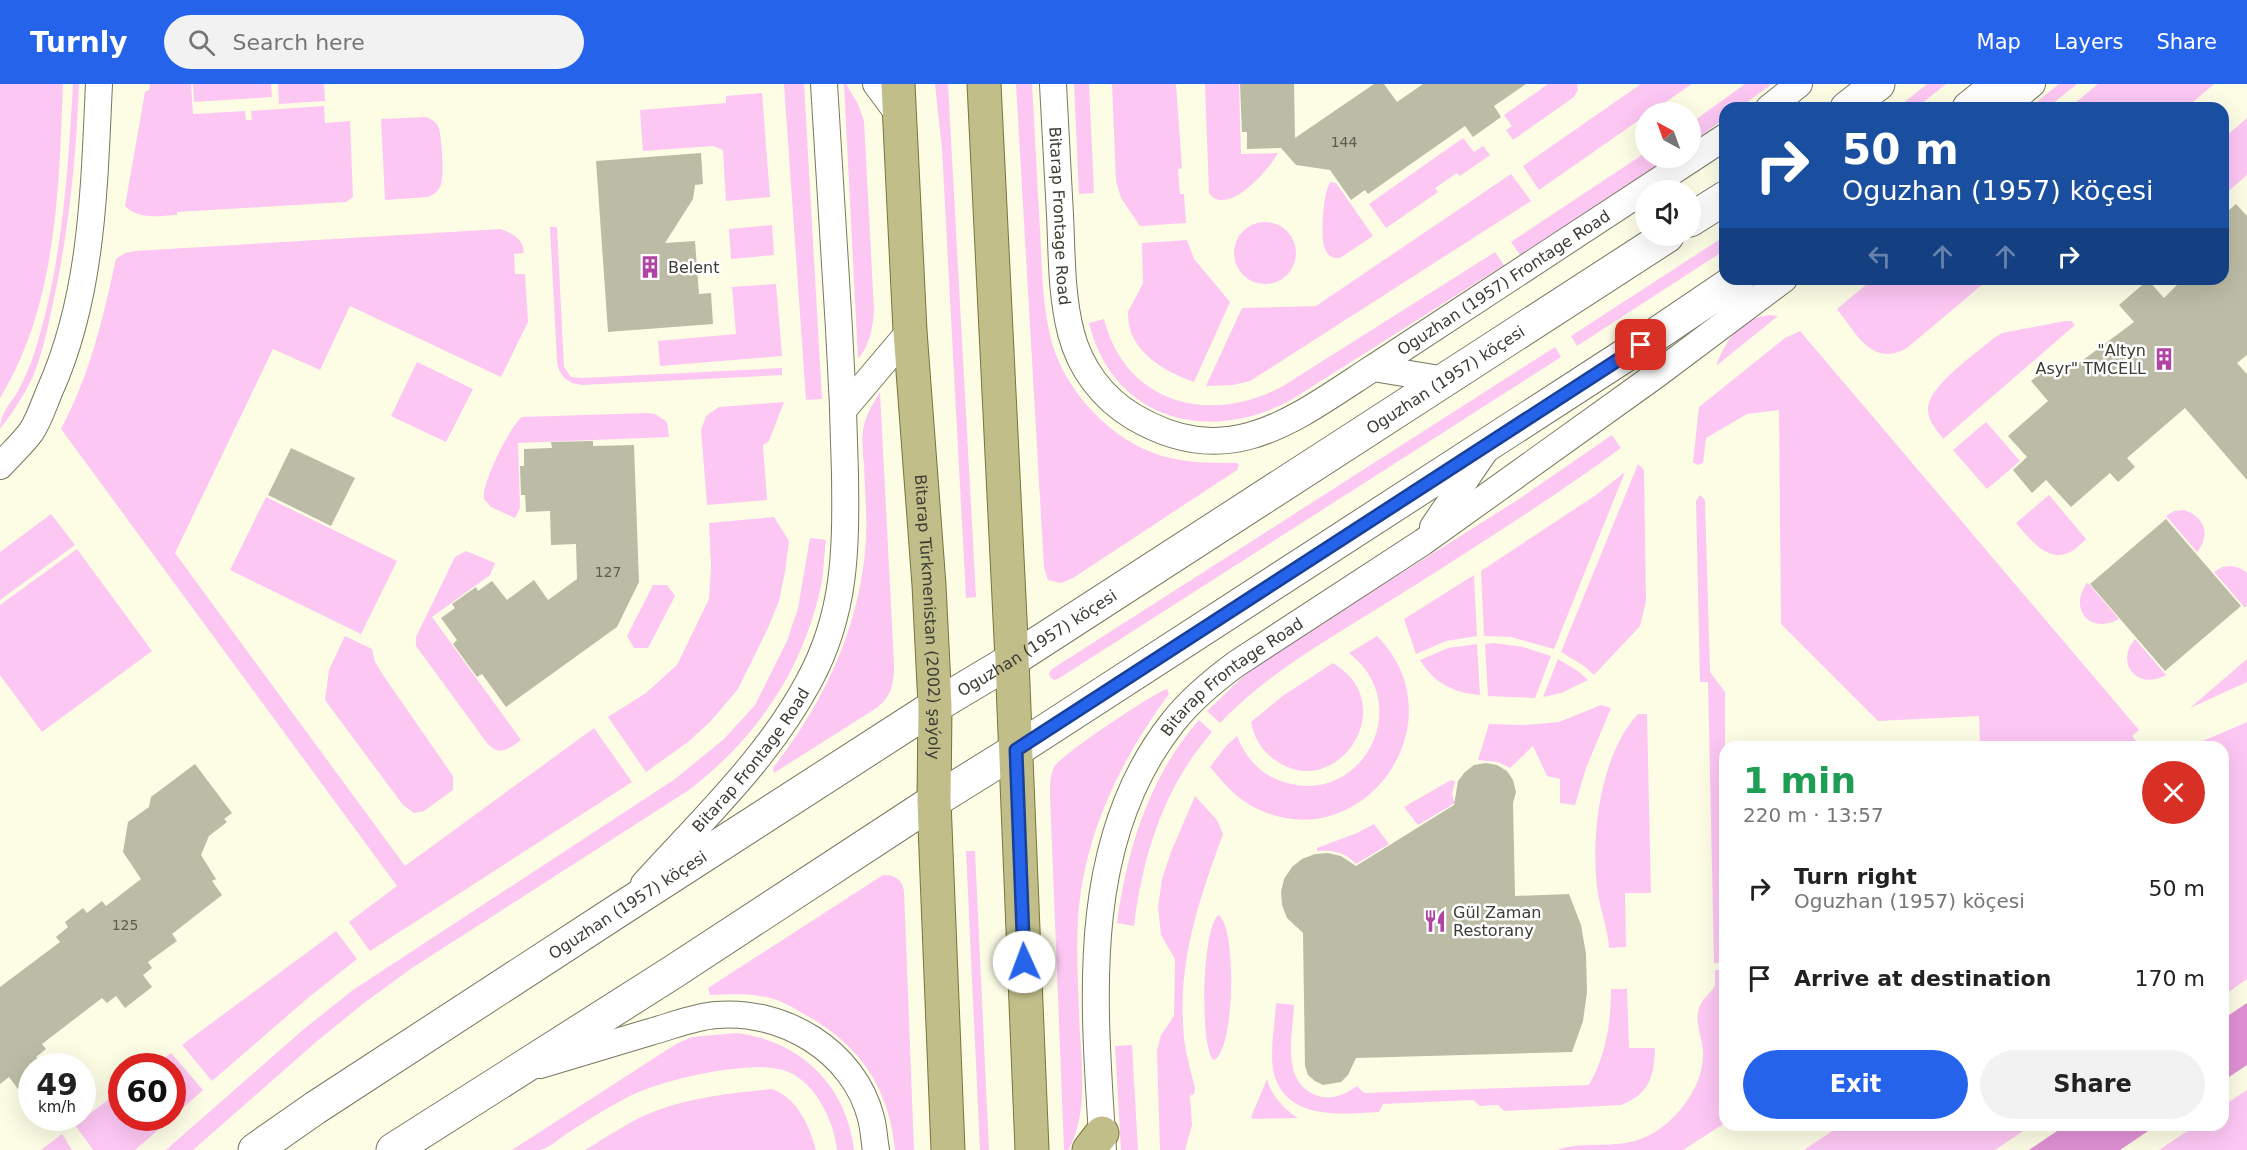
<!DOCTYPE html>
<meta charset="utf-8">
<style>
:root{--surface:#fff;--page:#f2f2f2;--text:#222;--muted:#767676;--accent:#2563eb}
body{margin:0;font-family:"DejaVu Sans",sans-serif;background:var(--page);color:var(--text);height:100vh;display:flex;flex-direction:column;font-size:22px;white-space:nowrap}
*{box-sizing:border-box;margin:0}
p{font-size:20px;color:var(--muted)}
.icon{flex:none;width:33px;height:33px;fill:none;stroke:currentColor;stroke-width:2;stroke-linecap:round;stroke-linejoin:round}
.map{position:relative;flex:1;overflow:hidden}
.details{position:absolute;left:1719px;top:657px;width:510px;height:390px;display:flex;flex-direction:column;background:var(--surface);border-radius:18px;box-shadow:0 6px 24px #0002}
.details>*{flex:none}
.banner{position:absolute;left:1719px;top:18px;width:510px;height:183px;border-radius:18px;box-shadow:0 6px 24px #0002;background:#1a4fa0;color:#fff;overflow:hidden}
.needle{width:39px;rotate:319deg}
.buttons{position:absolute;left:1635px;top:18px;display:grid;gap:12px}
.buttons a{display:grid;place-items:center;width:66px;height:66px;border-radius:50%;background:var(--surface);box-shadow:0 6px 24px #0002;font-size:30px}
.speed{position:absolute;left:18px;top:969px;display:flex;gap:12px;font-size:30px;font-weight:700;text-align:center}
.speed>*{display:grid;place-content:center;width:78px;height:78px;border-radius:50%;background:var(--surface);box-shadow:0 6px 24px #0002;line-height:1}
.speed small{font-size:15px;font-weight:400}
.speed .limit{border:9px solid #d22;background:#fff;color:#111}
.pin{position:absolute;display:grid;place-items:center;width:51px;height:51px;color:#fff;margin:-26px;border-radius:12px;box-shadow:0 3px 9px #0006}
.me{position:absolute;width:66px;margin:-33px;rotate:358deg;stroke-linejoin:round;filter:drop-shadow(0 0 4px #0008)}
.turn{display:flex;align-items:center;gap:21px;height:126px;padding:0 24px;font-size:27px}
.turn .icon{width:78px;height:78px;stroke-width:2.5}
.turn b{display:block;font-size:42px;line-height:51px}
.lanes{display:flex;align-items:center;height:57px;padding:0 24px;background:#0003;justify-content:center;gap:30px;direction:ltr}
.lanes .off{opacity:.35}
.round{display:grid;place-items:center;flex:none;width:63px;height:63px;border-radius:32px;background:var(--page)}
.head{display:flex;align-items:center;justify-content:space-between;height:102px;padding:0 24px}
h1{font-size:36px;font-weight:800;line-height:45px;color:#1e9e55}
.button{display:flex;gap:12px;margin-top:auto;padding:12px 24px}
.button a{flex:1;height:69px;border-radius:36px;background:var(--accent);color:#fff;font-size:24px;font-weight:800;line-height:69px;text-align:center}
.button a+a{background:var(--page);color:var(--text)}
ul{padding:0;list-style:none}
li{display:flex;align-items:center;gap:18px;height:90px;padding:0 24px}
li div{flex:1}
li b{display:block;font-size:22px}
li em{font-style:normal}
header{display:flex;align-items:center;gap:36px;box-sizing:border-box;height:84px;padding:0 30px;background:var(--accent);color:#fff}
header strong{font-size:28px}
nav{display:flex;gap:33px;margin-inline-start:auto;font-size:21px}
.search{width:420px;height:54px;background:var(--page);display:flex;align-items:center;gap:15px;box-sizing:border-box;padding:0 21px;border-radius:33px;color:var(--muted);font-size:22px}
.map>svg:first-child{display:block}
.green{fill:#fdc7f4}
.water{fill:#e091d5}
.building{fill:#bcbca6}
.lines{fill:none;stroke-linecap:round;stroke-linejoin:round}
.minor-casing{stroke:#777763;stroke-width:28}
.secondary-casing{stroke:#777763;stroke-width:35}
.primary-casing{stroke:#787539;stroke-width:35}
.minor{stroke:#fff;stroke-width:26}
.secondary{stroke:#fff;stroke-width:33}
.primary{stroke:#c1be8a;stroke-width:33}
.route-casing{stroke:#184099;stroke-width:15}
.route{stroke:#2563eb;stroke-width:10}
.labels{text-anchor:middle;stroke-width:5;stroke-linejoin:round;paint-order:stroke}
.number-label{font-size:14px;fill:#5c5c50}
.street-label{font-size:16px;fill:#3c3c33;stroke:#fff}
.poi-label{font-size:16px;fill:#3c3c33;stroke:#fff;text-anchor:start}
</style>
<header>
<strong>Turnly</strong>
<div class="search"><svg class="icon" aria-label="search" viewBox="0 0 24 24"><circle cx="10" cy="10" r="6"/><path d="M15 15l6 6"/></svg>Search here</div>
<nav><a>Map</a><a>Layers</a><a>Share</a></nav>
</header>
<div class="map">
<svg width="2247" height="1066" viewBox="0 0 2247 1066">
<rect width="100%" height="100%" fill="#fdfde6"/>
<path class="green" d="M0 0H63C59 105 57 221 0 314Z
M73 0H79C76 74 69 147 53 219 48 243 43 267 34 290 25 310 13 328 0 345 0 330 9 321 17 309 24 295 31 281 35 267 62 181 68 89 73 0Z
M150 0H191L193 30 245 27 246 36H252L251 27 324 22 325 39 350 37 353 113 346 118 177 128V131C159 132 139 136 125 122L145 8 149 6Z
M193 0H271L272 13 194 18Z
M278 0H324L325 17 279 20Z
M784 0H804L822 315 806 316Z
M844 0H846L858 20 864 37 874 226C873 243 870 261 858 275Z
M935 0H948L976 513 966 514 942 65Z
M1016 0H1032C1035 49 1037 97 1040 146 1042 182 1042 220 1051 255 1063 303 1105 350 1151 368 1178 379 1208 379 1237 379L1239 381 1237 386 1073 494 1061 499 1048 496 1044 484Z
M1074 0H1089L1094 109 1079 110Z
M1112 0H1176L1182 84 1178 85 1180 110H1184L1186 139 1140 142 1121 114 1116 97Z
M1205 0H1239L1241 70 1278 69C1269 86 1227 134 1209 109Z
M1548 0H1577L1578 6 1574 13 1513 56 1506 46 1512 42 1504 31Z
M1641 0H1692L1651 28H1646L1645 32 1539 106 1523 82Z
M1745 0H1772L1739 24H1725V34L1691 59V39Z
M1927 0H1946L1916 24H1897Z
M2059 0H2077L2047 24H2029Z
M2098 0H2214L2186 24H2069Z
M762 9 770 113 726 117 723 66 713 62 643 67 640 26 726 19V12Z
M426 33C431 35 435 37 438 42 442 50 444 91 441 100 439 107 434 111 428 113L385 116 381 35Z
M2247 34V91L2223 112V55Z
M1463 54 1474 68 1483 62 1490 71 1460 92 1457 89 1435 104 1438 108 1386 144 1369 120Z
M1645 69 1646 74H1668L1520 171 1511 158Z
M1511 90 1531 117 1250 297 1233 301 1206 302 1242 224 1316 222Z
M1331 98 1336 99 1373 152 1340 174C1332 174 1328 172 1325 165 1320 155 1323 105 1331 98Z
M1234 169a31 31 0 1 1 62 0a31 31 0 1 1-62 0Z
M772 141 774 171 731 175 729 145Z
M550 143H557L564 283 571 293 582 294 782 284V291L582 301C568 299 559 293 557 277Z
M501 145C514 150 523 155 524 169L514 170 515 190H525L528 238 501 293 350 222 320 286 273 265 175 469 405 782 594 644 632 698 370 867 349 838 397 802 61 345C90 291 103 234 116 175L125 169 135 167Z
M1725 152V166L1577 262 1571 252Z
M1187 156 1194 175 1230 218 1194 298C1163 287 1127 267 1128 228L1143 199 1142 159Z
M1495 168 1504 181 1291 316C1208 361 1113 336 1089 239L1104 235C1125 320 1211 342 1283 302Z
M1873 195H1989L1907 264C1872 284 1856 249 1837 225Z
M776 200 782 272 660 282 658 257 736 250 732 203Z
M1769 231 1778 232 1716 282C1726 256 1739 235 1769 231Z
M2065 237H2071L2075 241 1943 355C1937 346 1928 337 1928 326 1927 302 1977 269 1994 254L2002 249Z
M1800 247 2139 646 2132 652 2141 663H1980L1979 632 1878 637 1781 540 1779 326 1747 330 1706 354 1703 379 1698 381 1693 378 1699 323 1785 254Z
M1555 263 1561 273 1058 595 1054 596 1050 593 1049 589 1052 585Z
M417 278 473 305 446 358 391 332Z
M880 308 894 580C894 599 892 611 878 623L774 689 773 684C825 617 861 541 866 455 867 431 865 406 864 382 863 368 861 354 864 341 867 329 874 318 880 308Z
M784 318 769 357 763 361 767 416 707 421 701 346 706 332 719 323Z
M647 329 655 330 667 338 669 353 518 359 520 424 515 434 491 423 484 415C481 400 510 342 522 333Z
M1986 338 2020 377 1987 405 1953 366Z
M1612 351 1621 364C1547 418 1470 466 1393 515 1332 553 1270 587 1220 639L1207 627 1250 586 1276 568 1516 417Z
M1638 380 1644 386 1646 517 1640 542 1594 591 1584 582 1561 568Z
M1625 388 1554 565 1511 553 1484 552 1481 487 1596 411Z
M1700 411 1705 416 1710 588 1725 608V879H1714L1708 598H1700L1696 417Z
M2049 411 2086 455C2082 459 2077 464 2072 467 2048 481 2030 455 2016 439Z
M266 413 397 477 361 550 230 486Z
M2184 426C2205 433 2211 451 2197 468L2166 432 2174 427Z
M51 430 75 461 0 516V468Z
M774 433 789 457 785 488 779 517 768 544 738 605 710 638 688 658 646 688 608 633 646 609 677 581 709 515 711 483 709 439Z
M810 454 826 456C824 469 824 484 822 497 805 583 758 653 689 706L412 884 364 919 316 958 193 1066H166L304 945 353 906 675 695 724 655 755 621 787 557 798 524Z
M77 465 152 567 42 648 0 591V521Z
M466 467 495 479 490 491 432 533 521 656C509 665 499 673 487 659L416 562V553L455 473Z
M2231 482 2240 484 2247 489V521L2245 524 2214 488 2222 483Z
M1474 491 1477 552 1446 557 1416 570 1404 535Z
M2087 499H2088L2119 535C2090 551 2068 525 2087 499Z
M653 501H667L675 512 648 564H634L627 552Z
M345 552 372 565 375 578 385 594 453 692V706L424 727 414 729 403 721 325 616 329 586Z
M1377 552C1464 640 1357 782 1250 721 1234 712 1222 697 1210 683L1226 662 1237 652C1244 670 1257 687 1276 695 1357 730 1419 623 1349 569Z
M2135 555 2166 591C2139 607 2114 580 2135 555Z
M1494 559 1523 563 1551 572 1535 614 1488 612 1485 560Z
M1477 560 1480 611C1454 609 1434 599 1420 576L1448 564Z
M1558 575 1579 588 1588 596 1561 609 1543 613Z
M2247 575V598L2190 624Z
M1333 579C1404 621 1335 720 1275 676 1262 667 1254 654 1251 638L1284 611Z
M1167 605 1169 610C1120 676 1083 753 1078 836 1076 867 1078 898 1079 928 1080 972 1090 1022 1070 1063L1069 1066H1064L1050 711C1050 702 1050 691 1054 683 1061 671 1152 610 1167 605Z
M1601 621 1611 624 1586 684 1575 721 1560 719V695L1547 692 1533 662 1510 684 1498 678 1478 676 1489 640 1526 641 1559 638Z
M1638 630H1647L1651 809H1625L1626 863 1609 864C1608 846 1601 828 1598 810 1590 755 1599 672 1638 630Z
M1199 636 1212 648C1164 703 1143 770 1134 842L1117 839C1127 765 1149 693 1199 636Z
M2247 638V895L2223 912V663H2189Z
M1451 696 1455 697 1452 710 1455 719 1418 741 1404 723Z
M1195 712 1217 736 1223 750C1198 819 1177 878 1184 954 1186 971 1191 988 1195 1004L1194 1010 1190 1012 1192 1041 1185 1066H1160L1157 967 1161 951 1174 932 1175 875 1161 851 1158 823 1162 795 1171 768Z
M1374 740 1389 760 1356 780C1345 768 1333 766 1317 767V764L1357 749Z
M966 767H975L989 1066H980Z
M883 791C895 791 902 795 904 807L914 1066H895C889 1003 859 960 804 930 794 924 782 917 770 914 751 909 729 910 710 911L708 904Z
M1219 831C1237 845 1235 966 1214 976 1199 966 1202 839 1219 831Z
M336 847 357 875 309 913 212 997 182 961Z
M1715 886H1725V1039L1683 1066H1557C1584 1056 1615 1066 1643 1054 1672 1043 1702 1006 1703 973 1704 956 1694 941 1699 924 1702 915 1710 910 1715 902Z
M1611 905H1627L1629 964H1655C1654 992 1650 1010 1621 1021L1504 1027 1498 1021 1480 1022 1473 1016 1383 1020 1379 1028C1342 1030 1287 1037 1274 990 1269 970 1275 940 1276 919L1294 921C1293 949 1281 995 1313 1010 1329 1018 1344 1011 1357 1002L1364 1009 1589 1001C1606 971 1611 939 1611 905Z
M736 949C800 956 847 1002 854 1066H837C834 1036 814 995 783 986 748 976 667 995 634 1010 613 1020 591 1034 571 1047 562 1052 550 1064 540 1066 531 1066 521 1066 512 1066L676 960 692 953Z
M1132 961 1138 1066H1121L1115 962Z
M171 969 203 1006 173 1033 172 982H154Z
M1267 995C1271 1011 1284 1025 1298 1034L1253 1035 1251 1033Z
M772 1005C798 1015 809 1041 816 1066H585C609 1052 632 1035 658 1026 694 1013 734 1009 772 1005Z
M121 1006 122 1034H172L135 1066H93L75 1041Z
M2247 1006V1066H2159L2196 1041H2223V1022Z
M1841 1041H2032L1995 1066H1804Z
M62 1050 72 1066H41Z"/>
<path class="water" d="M2247 919V981L2223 997V935Z
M2066 1041H2157L2120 1066H2029Z"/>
<path class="building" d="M1240 0H1294L1295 54 1374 0H1384L1397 18 1423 0H1526L1494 22 1501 33 1473 53 1465 42 1368 110 1365 106 1351 116 1330 86 1296 81 1281 64 1247 65V48H1242Z
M701 69 703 100 695 101 693 115 665 159 695 157 699 210 711 209 713 240 608 248 596 77Z
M2236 120 2247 132V271L2237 279 2247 290V396L2185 324 2127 374 2135 383 2118 398 2110 389 2071 423 2046 396 2032 409 2013 386 2027 373 2008 352 2048 317 2031 297 2049 282 2056 291 2075 282 2134 238 2119 221 2148 196 2164 214 2183 195H2223V131Z
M593 357V362L634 361 639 498 617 543 506 623 482 590 477 593 453 560 457 556 441 534 455 524 452 520 476 503 478 507 492 497 507 516 534 496 548 516 577 495 576 460 551 461 550 427 526 428 525 411H521L520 382H524V365L552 364 551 358Z
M291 364 355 394 331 442 268 411Z
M2166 435 2241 522 2165 587 2090 500Z
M1486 679 1497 681 1507 687 1513 696 1516 708 1513 719 1515 812 1569 810 1581 841 1586 870 1587 908 1583 937 1572 968 1356 974 1348 991 1341 998 1323 1001 1315 997 1308 991 1305 982 1303 849 1287 834 1282 821 1281 808 1284 795 1292 783 1302 775 1315 770 1328 769 1341 772 1356 782 1454 721 1458 697 1465 688 1474 681Z
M195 680 232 729 224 735 227 738 209 752 201 771 216 795 212 797 222 811 172 850 177 857 148 878 152 884 143 891 152 903 125 924 116 912 107 919 102 914 42 960 46 965 36 973 43 982H32V995L18 1005 9 993 0 1000V903L60 858 56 853 68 843 65 838 83 824 87 829 102 817 106 822 141 795 123 768 128 738 149 723 151 713Z"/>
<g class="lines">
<g class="minor-casing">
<g id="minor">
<path d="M876 0 899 31"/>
<path id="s1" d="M1053 0C1055 44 1058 88 1060 131 1062 171 1061 210 1071 249 1080 284 1102 314 1134 333 1229 389 1293 336 1373 284L1446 296"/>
<path d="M1769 24 1799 0"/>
<path d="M2003 24 2032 0"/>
<path id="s2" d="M1373 284 1725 53"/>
<path d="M844 325 910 247"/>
<path d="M0 382C10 371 22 360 31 348 39 336 44 320 50 306 93 210 94 103 99 0"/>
<path d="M1433 443 1485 367"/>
<path id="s3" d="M644 800C702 736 768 674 809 597 846 529 846 465 845 390 844 341 842 293 839 245 834 163 829 82 824 0"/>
<path d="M540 981C577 970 614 959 650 948 672 942 693 933 716 931 783 925 854 967 871 1034 874 1045 874 1056 876 1066"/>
<path id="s4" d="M1103 1066C1094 922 1077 759 1173 638 1191 615 1213 597 1236 580L1423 458 1656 291 1784 195"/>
</g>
</g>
<g class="secondary-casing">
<g id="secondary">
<path d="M1847 24 1878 0"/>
<path d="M1969 24 1999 0"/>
<path d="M1690 136 1725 114"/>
<path id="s5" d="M255 1066 315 1024 622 824 935 622 1012 576 1667 152"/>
<path d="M393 1066 673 888 934 717 1016 666 1624 272 1738 195"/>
</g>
</g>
<g class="primary-casing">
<g id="primary">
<path id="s6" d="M898 0 910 247 929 501 935 622 934 717 948 1066"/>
<path d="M984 0 1012 576 1032 1066"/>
<path d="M1089 1066 1102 1049"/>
</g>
</g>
<use href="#minor" class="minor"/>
<use href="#secondary" class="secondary"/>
<use href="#primary" class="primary"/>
</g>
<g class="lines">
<g class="route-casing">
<path id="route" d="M1024 878 1016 666 1641 261"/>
</g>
<use href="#route" class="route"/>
</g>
<defs>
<g id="building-bare" transform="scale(1.8)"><path d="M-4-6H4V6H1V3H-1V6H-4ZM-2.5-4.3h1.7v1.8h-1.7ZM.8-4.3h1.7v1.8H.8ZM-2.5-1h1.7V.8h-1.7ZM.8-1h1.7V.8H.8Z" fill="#af44a4" stroke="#fff" stroke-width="2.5" paint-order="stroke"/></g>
<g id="restaurant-bare" transform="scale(1.8)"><path d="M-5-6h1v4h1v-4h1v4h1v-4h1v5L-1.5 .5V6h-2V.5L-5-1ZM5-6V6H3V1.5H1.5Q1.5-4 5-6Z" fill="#af44a4" stroke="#fff" stroke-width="2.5" paint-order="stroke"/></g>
</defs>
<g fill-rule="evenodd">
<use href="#building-bare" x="650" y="183"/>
<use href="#building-bare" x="2164" y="275"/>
<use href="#restaurant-bare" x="1435" y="837"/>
</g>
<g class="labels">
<g class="number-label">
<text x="1344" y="63">144</text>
<text x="608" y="493">127</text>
<text x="125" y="846">125</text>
</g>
<g class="street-label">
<text dy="6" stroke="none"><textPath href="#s1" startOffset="132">Bitarap Frontage Road</textPath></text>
<text dy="6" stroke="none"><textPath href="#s2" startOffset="156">Oguzhan (1957) Frontage Road</textPath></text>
<text dy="6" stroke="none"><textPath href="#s5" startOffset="1418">Oguzhan (1957) köçesi</textPath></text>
<text dy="6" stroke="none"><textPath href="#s6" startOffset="534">Bitarap Türkmenistan (2002) şaýoly</textPath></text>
<text dy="6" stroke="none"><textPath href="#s5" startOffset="932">Oguzhan (1957) köçesi</textPath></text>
<text dy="6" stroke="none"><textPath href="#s4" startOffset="519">Bitarap Frontage Road</textPath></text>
<text dy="6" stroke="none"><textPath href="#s3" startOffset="164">Bitarap Frontage Road</textPath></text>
<text dy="6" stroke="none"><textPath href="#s5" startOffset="446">Oguzhan (1957) köçesi</textPath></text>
</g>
<g class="poi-label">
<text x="668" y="189">Belent</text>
<text x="2146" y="272" text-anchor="end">"Altyn<tspan x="2146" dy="18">Asyr" TMCELL</tspan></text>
<text x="1453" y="834">Gül Zaman<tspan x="1453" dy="18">Restorany</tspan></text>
</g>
</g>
</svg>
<div class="buttons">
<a><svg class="needle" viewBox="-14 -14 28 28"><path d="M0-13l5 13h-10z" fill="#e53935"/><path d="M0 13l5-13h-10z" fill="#767676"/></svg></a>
<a><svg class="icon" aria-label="sound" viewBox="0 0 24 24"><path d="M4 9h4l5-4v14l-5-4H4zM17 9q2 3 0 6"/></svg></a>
</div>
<div class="speed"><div>49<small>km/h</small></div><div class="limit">60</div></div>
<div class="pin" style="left:1641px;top:261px;background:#d93025"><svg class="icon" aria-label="arrive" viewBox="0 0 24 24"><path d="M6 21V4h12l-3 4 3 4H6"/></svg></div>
<svg class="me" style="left:1024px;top:878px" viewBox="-20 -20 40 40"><circle r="19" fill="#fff"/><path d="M0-13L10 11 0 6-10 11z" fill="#2563eb"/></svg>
<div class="banner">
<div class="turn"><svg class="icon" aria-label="right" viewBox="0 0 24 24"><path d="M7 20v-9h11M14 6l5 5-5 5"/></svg><div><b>50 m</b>Oguzhan (1957) köçesi</div></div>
<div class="lanes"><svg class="icon off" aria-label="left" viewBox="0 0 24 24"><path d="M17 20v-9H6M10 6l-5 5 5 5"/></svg><svg class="icon off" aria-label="ahead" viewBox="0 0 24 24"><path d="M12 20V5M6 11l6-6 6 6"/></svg><svg class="icon off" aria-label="ahead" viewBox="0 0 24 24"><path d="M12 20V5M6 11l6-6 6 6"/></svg><svg class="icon" aria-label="right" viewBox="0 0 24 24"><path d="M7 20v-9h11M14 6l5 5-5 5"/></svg></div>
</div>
<section class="details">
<div class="head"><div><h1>1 min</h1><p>220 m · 13:57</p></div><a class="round" style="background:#d93025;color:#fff"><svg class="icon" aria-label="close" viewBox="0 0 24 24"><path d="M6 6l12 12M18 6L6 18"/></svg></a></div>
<ul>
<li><svg class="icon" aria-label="right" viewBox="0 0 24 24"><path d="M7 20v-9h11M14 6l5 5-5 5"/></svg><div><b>Turn right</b><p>Oguzhan (1957) köçesi</p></div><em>50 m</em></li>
<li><svg class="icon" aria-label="arrive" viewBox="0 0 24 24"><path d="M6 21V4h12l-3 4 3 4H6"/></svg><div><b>Arrive at destination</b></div><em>170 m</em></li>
</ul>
<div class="button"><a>Exit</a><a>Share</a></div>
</section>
</div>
